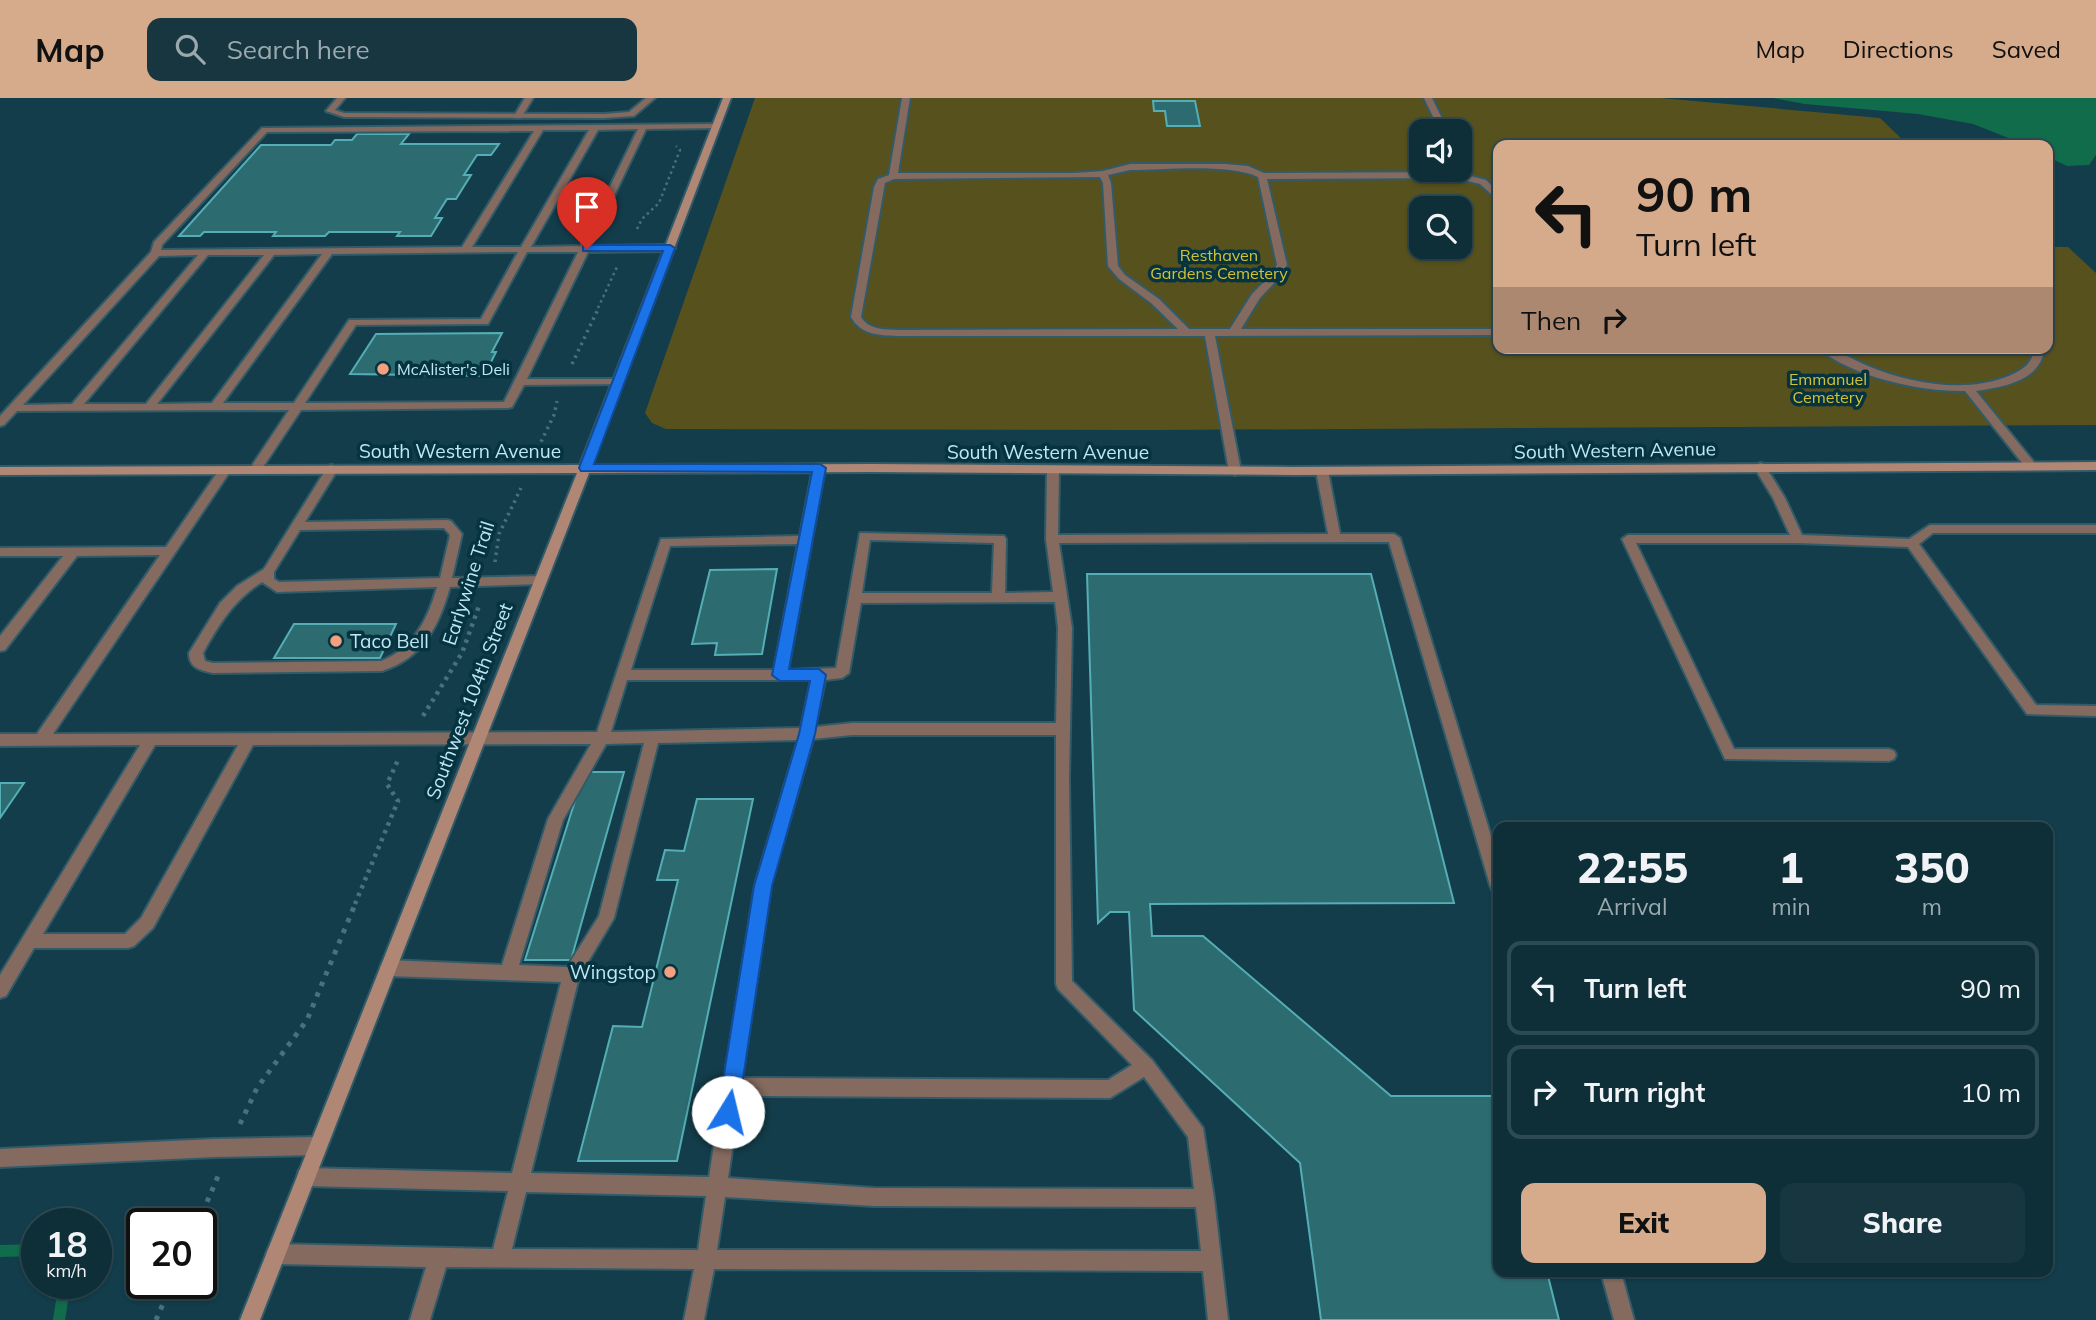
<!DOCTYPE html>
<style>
:root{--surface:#0e2e38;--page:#173640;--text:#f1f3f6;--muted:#9ba8ae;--line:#2e4a53;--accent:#d6ab8b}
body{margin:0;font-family:Mulish,sans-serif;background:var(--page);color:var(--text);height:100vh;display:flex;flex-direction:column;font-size:26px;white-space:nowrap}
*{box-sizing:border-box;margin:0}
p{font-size:23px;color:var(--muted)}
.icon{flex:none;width:38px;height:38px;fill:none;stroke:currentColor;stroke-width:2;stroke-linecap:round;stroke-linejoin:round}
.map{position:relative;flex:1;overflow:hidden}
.sheet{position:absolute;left:1493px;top:724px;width:560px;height:455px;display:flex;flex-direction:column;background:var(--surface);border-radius:14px;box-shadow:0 2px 5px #0004,0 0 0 2px var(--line)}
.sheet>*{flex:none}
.top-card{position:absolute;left:1493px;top:42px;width:560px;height:214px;border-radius:14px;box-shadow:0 2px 5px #0004,0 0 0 2px var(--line);background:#d6ab8b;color:#111;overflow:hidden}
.controls{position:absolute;left:1409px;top:21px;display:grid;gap:14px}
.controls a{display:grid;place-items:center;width:63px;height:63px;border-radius:14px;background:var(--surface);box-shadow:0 2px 5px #0004,0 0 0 2px var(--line);font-size:35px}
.speed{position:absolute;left:21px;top:1110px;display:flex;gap:14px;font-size:35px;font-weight:700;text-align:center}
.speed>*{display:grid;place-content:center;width:91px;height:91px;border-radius:50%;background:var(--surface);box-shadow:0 2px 5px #0004,0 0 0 2px var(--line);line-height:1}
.speed small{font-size:18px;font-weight:400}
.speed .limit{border:4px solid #111;border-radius:10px;background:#fff;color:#111}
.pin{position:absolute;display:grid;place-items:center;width:60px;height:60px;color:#fff;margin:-72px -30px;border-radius:50% 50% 50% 0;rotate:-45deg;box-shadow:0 0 7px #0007}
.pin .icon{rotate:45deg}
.me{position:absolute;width:77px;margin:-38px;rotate:9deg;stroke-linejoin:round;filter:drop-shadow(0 0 5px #0008)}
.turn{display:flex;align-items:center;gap:24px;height:147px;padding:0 28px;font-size:32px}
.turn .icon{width:91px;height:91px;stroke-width:2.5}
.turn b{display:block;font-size:49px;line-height:60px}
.then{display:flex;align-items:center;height:66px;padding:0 28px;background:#0003;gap:14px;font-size:26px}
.eta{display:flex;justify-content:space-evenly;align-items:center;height:119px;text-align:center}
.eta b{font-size:42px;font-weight:800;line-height:49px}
.button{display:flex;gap:14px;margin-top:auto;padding:14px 28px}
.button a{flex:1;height:80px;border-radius:14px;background:var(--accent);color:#111;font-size:28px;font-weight:800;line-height:80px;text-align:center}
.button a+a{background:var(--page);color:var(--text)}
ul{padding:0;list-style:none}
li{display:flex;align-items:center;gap:21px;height:94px;margin:0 14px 10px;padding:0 14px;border:4px solid var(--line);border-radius:14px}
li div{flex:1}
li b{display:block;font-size:26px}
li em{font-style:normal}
header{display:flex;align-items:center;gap:42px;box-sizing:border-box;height:98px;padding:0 35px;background:var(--accent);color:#111}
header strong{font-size:33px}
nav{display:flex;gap:38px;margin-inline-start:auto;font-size:24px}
.search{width:490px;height:63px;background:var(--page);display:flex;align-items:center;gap:18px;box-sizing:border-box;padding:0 24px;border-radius:14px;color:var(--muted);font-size:26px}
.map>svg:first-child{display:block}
.green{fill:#57511e;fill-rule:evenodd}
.water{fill:#106c4b}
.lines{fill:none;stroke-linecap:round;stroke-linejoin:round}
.stream{stroke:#106c4b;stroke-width:12}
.building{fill:#2c6c71;stroke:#55aeb5;stroke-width:2}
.service-casing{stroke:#325b69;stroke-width:4}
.minor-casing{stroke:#325b69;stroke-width:4}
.secondary-casing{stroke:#325b69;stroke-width:4}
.path-far3{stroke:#48707e;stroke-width:2.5;stroke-dasharray:2.5 3.5;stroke-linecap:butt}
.path-far2{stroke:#48707e;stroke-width:3.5;stroke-dasharray:2.5 4.5;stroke-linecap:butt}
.path-far1{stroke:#48707e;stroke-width:4.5;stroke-dasharray:3.5 5;stroke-linecap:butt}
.path{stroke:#48707e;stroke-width:5;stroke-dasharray:4.5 7;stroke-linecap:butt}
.service{fill:#856a5f;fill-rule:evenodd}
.minor{fill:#856a5f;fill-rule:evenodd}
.secondary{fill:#b08675;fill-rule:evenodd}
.route{fill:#1a73e8;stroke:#114b97;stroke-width:2}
.poi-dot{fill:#f2a07f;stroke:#063340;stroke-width:2.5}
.labels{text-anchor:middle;stroke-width:7;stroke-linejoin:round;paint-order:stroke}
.far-park-label{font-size:16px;fill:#d3c334;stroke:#063340}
.far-poi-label{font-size:16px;fill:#c1e6f4;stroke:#063340;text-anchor:start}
.street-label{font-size:19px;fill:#c1e6f4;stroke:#063340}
.poi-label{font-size:19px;fill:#c1e6f4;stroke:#063340;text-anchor:start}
</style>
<header>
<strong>Map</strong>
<div class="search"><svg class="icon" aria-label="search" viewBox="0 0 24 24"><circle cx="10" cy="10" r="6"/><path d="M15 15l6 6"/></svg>Search here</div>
<nav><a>Map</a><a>Directions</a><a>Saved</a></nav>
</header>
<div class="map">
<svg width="2096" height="1222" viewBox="0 0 2096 1222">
<rect width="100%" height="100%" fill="#133d4b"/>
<path class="green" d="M755 0H1661L1880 20 1908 47H1498V250H2048V149H2068L2096 175V327L1152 332 666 331 652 325 645 315ZM1421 33H1460V72H1421ZM1421 110H1460V149H1421Z"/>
<path class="water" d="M1773 0H2096V57L2089 67 2067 68 2048 59V47H2026L1973 26 1918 16 1805 6Z"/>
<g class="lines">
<path class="stream" d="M0 1153 37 1152
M59 1222 64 1190 61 1185"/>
</g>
<path class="building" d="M1153 3H1195L1200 28H1167L1165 13H1154Z
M357 36H409L401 46H499L491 57H477L464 77H471L456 101H447L435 120H442L431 138H397L400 134H329L325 138H273L276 134H204L200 138H179L261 47H331L335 42H352Z
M502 235 492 254H496L484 278 350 276 376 236Z
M777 471 762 556 715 557 717 545 692 546 710 472Z
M1087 476H1371L1454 805 1150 806 1152 838H1203L1391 998H1498V1174H1547L1559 1222H1321L1300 1065 1134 912 1129 814H1110L1098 825Z
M294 526H396L380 560H274Z
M584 674H624L571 862H525Z
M0 685H24L0 720Z
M697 701H753L677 1063H578L613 928 642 929 678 782H657L665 752 684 753Z"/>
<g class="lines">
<g class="service-casing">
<path id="service" d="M525 0H533L521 20H515L514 18Z
M902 0H910L898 75H1074L1103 73 1130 66H1225L1248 68 1264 75 1455 74 1486 82 1498 94V102L1480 86 1455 80 1267 81 1287 167 1276 183 1260 200 1241 231H1498V237L1215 238 1241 373 1235 377 1229 373 1205 238H897C879 237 861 237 851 219L874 89 878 81 889 77ZM1130 72C1164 72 1229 65 1258 79L1277 167 1269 179 1252 196 1230 231H1189L1159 201 1125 177 1118 168 1111 85 1108 77ZM1100 79 1103 85 1108 168 1119 181 1151 205 1178 231 897 232C883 231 869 232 861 219L885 85 894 81Z
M1424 0H1432L1448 33H1440Z
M716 26H719V30L646 31 590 148 670 147 675 150 670 153 588 154 527 281H618L623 284 622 286 524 287 512 309 508 310 301 312 259 375 255 376 249 372 289 312 17 313 4 327 0 328V318L151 154 154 144 262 30ZM638 31 581 148 531 149 598 32ZM543 32H589L521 149H472ZM534 33 462 149 161 152 162 147 267 34ZM518 154 481 221 349 222 294 305H223L332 156ZM527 154H578L504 304 305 305 356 227 488 226ZM322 156 212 305 157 306 274 157ZM198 157 72 306 23 307 159 158ZM208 157H264L146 306H84Z
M1818 250C1836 250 1851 261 1868 268 1911 286 1967 296 2011 277 2024 271 2033 265 2034 250H2044C2042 283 2002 289 1976 293L2037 368 2035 371H2027L1965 293C1921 294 1852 279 1818 250Z
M1760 365 1764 366 1785 400 1802 437 1909 441 1930 427H2096V435H1933L1919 446 2036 607 2096 608V618L2027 616 1908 449 1798 445H1636L1734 651H1889L1894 653 1896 657 1894 661 1889 663 1725 661 1622 441 1628 437H1790L1773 400 1754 369Z
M819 366 825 370 788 572 836 570 860 435 1004 438 1006 441 1005 495 1053 494 1046 441 1047 372 1053 368 1059 372 1058 437 1328 436 1316 373 1322 369 1328 373 1340 436H1394L1400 440 1498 761V794L1492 792 1490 787 1389 444 1059 445 1072 530 1069 681 1072 883 1152 962 1203 1030 1214 1100 1228 1222H1208L1203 1173 714 1171 704 1222H684L694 1171 446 1169 430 1222H410L426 1169 276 1166 269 1163 266 1156 269 1149 276 1146 493 1151 508 1093 306 1088 299 1086 297 1079 299 1072 306 1070 512 1075 561 884 388 878 382 875 380 870 382 865 388 862 502 867 548 721 591 646 253 647 153 830 134 848 128 850H34L6 898 0 900V877L140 647 0 648V636H37L160 457 77 458 5 552 0 553V538L63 458H0V450L166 449 221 369H229L231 372 53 636 597 634 661 441 800 438 813 370ZM870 442 994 445 992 495H862ZM798 446 774 572H631L670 448ZM1055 504 1058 530 1056 625H852L815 629 825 582 842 580 849 575 861 505ZM627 582H811L801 630 611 634ZM852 637H1056V886L1058 891 1132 967 1108 982 742 980 771 787 813 641ZM798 642 755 787 709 1079 531 1075 579 879 614 820 658 645ZM644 645 599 818 567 869 519 867 563 722 606 646ZM155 647H238L141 820 125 836H43ZM1144 979 1188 1039 1194 1091 874 1090 728 1080 740 998 1110 1000ZM526 1094 706 1098 698 1152 512 1151ZM725 1099 874 1108 1196 1109 1201 1153 717 1152Z
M332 367 338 371 305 424 447 422 451 423 462 436 452 480 541 478 547 482 541 486 450 489C439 528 423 560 382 573L213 575C200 572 189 570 189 555L220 505 237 488 264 471 328 368ZM444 430 450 437 440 480 279 484 274 481V474L300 432ZM262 484 277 494 437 489C428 521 413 551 381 563L213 565 205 563 203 555C219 526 234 502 262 484Z
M318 1039 324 1042 327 1048 324 1054 318 1057 214 1059 0 1069V1051L214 1041Z
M1601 1174H1621L1634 1222H1614Z"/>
</g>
<g class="minor-casing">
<path id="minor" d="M337 0H345L335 12 344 15 604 16 629 14 646 0H655L634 18 604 20 344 19 326 13Z"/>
</g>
<g class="secondary-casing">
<path id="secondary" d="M723 0H731L592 367 871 366 1294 369 2096 364V372L1294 377 871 374 589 375 260 1222H240L577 375 0 377V369L580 367Z"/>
</g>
<path class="path-far3" d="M637 131 642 121 659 105 680 52 676 48
M598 210 617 169"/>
<path class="path-far2" d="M572 266 599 209
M538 350 554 317 557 303
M495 464 499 436 521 390"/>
<path class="path-far1" d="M423 618 462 555 480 505
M355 806 398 703 387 686 398 662"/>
<path class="path" d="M240 1026 257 990 307 922 356 804
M198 1125 219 1076
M156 1222 172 1185"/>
<use href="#service" class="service"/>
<use href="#minor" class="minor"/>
<use href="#secondary" class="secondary"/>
</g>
<path class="route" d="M587 147H670L675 150 594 366H820L826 370 789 571H819L826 577 815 636 772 788 738 1014 735 1021 728 1024 721 1021 718 1014 754 788 799 636 810 583H780L772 577 812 374 581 373 579 370 663 153H583V148Z"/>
<g class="poi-dot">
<circle cx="383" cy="271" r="7"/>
<circle cx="336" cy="543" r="7"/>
<circle cx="670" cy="874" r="7"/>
</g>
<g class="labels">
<g class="far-park-label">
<text x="1219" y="163">Resthaven<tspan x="1219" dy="18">Gardens Cemetery</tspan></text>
<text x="1828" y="287">Emmanuel<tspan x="1828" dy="18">Cemetery</tspan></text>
</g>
<g class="far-poi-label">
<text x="397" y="277">McAlister's Deli</text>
</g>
<g class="street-label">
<text transform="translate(1615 352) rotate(-1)" y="7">South Western Avenue</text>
<text x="460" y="360">South Western Avenue</text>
<text x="1048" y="361">South Western Avenue</text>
<text transform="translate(468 485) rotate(-72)" y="7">Earlywine Trail</text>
<text transform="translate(469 603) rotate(-69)" y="7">Southwest 104th Street</text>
</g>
<g class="poi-label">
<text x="350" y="550">Taco Bell</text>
<text x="656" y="881" text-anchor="end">Wingstop</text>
</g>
</g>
</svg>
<div class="controls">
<a><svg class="icon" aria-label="sound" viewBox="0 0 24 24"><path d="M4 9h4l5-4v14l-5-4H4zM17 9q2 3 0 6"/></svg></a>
<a><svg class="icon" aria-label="search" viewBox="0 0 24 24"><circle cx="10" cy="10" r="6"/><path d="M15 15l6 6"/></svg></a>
</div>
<div class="speed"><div>18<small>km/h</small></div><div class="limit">20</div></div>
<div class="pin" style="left:587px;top:151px;background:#d93025"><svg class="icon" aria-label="arrive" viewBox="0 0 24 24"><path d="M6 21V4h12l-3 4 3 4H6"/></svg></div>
<svg class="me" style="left:728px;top:1014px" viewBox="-20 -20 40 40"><circle r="19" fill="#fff"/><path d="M0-13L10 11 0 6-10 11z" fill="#1a73e8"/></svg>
<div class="top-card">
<div class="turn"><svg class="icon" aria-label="left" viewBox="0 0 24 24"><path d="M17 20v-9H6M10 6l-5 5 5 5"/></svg><div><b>90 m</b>Turn left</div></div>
<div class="then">Then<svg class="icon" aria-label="right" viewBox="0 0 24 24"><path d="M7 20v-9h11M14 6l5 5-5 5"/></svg></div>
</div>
<section class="sheet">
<div class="eta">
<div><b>22:55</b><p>Arrival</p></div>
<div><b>1</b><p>min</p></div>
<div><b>350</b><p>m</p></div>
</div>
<ul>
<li><svg class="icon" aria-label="left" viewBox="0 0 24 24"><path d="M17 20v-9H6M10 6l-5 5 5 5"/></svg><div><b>Turn left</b></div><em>90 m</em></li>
<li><svg class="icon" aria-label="right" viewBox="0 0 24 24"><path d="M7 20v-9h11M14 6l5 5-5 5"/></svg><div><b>Turn right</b></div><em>10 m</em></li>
</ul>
<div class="button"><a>Exit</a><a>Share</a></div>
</section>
</div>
